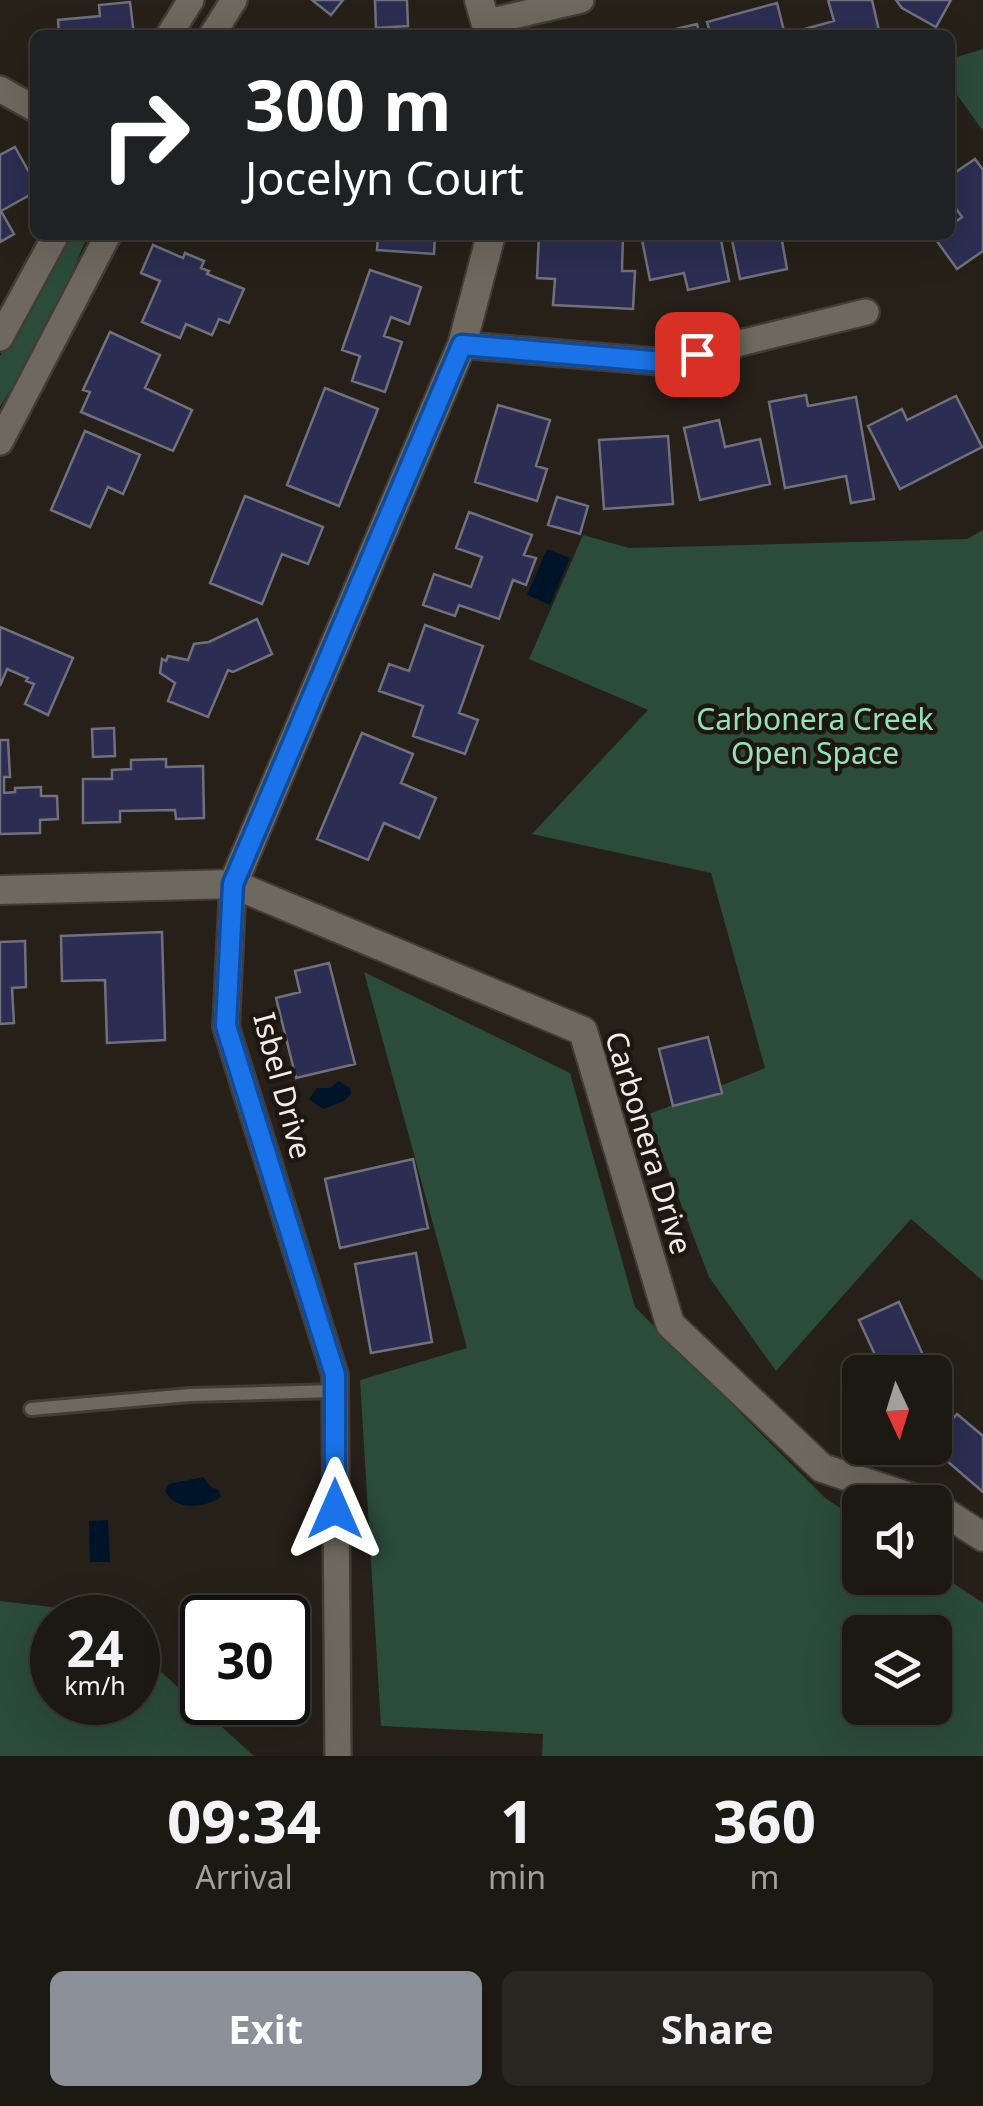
<!DOCTYPE html>
<style>
:root{--surface:#1c1812;--page:#292520;--text:#f1f3f6;--muted:#a0a09f;--line:#3a3732;--accent:#8c9099}
body{margin:0;font-family:"Noto Sans",sans-serif;background:var(--page);color:var(--text);height:100vh;display:flex;flex-direction:column;font-size:38px;white-space:nowrap}
*{box-sizing:border-box;margin:0}
p{font-size:32px;color:var(--muted)}
.icon{flex:none;width:55px;height:55px;fill:none;stroke:currentColor;stroke-width:2;stroke-linecap:round;stroke-linejoin:round}
.map{position:relative;height:1756px;overflow:hidden}
.drawer{display:flex;flex-direction:column;background:var(--surface);flex:1}
.drawer>*{flex:none}
.guide{position:absolute;left:30px;top:30px;width:925px;height:210px;border-radius:15px;box-shadow:0 10px 40px #0002,0 0 0 2px var(--line);background:#202124;color:#fff;overflow:hidden}
.needle{width:65px;rotate:176deg}
.buttons{position:absolute;left:842px;top:1355px;display:grid;gap:20px}
.buttons a{display:grid;place-items:center;width:110px;height:110px;border-radius:15px;background:var(--surface);box-shadow:0 10px 40px #0002,0 0 0 2px var(--line);font-size:50px}
.speed{position:absolute;left:30px;top:1595px;display:flex;gap:20px;font-size:50px;font-weight:700;text-align:center}
.speed>*{display:grid;place-content:center;width:130px;height:130px;border-radius:50%;background:var(--surface);box-shadow:0 10px 40px #0002,0 0 0 2px var(--line);line-height:1}
.speed small{font-size:25px;font-weight:400}
.speed .limit{border:5px solid #111;border-radius:15px;background:#fff;color:#111}
.pin{position:absolute;display:grid;place-items:center;width:85px;height:85px;color:#fff;margin:-42px;border-radius:20px;box-shadow:0 5px 15px #0006}
.me{position:absolute;width:110px;margin:-55px;rotate:0deg;stroke-linejoin:round;filter:drop-shadow(0 0 8px #0008)}
.turn{display:flex;align-items:center;gap:35px;height:210px;padding:0 50px;font-size:45px}
.turn .icon{width:130px;height:130px;stroke-width:2.5}
.turn b{display:block;font-size:70px;line-height:85px}
.eta{display:flex;justify-content:space-evenly;align-items:center;height:170px;text-align:center}
.eta b{font-size:60px;font-weight:700;line-height:70px}
.action{display:flex;gap:20px;margin-top:auto;padding:20px 50px}
.action a{flex:1;height:115px;border-radius:15px;background:var(--accent);color:#fff;font-size:40px;font-weight:700;line-height:115px;text-align:center}
.action a+a{background:var(--page);color:var(--text)}
.map>svg:first-child{display:block}
.green{fill:#2b4b3b;fill-rule:evenodd}
.water{fill:#001429}
.building{fill:#2b2d52;stroke:#70717c;stroke-width:2.5}
.lines{fill:none;stroke-linecap:round;stroke-linejoin:round}
.service-casing{stroke:#413c36;stroke-width:18}
.minor-casing{stroke:#413c36;stroke-width:30}
.tertiary-casing{stroke:#413c36;stroke-width:32}
.service{stroke:#6f685e;stroke-width:12}
.minor{stroke:#6f685e;stroke-width:25}
.tertiary{stroke:#6f685e;stroke-width:28}
.route-casing{stroke:#114b97;stroke-width:25}
.route{stroke:#1a73e8;stroke-width:18}
.labels{text-anchor:middle;stroke-width:9;stroke-linejoin:round;paint-order:stroke}
.park-label{font-size:30px;fill:#93e2b9;stroke:#1d170f}
.street-label{font-size:30px;fill:#f3eee9;stroke:#1d170f}
</style>
<div class="map">
<svg width="983" height="1756" viewBox="0 0 983 1756">
<rect width="100%" height="100%" fill="#262018"/>
<path class="green" d="M983 49V131L950 85V59Z
M69 235H88L51 322 0 407V356Z
M983 530V1281L911 1219 776 1371 709 1277 647 1115 765 1068 711 873 532 834 648 710 529 659 583 535 629 548 967 539Z
M364 972 570 1073 635 1307 825 1498 860 1521V1578H935V1571L983 1603V1756H542L543 1734 381 1726 360 1380 467 1348ZM860 1632H935V1708H860Z
M0 1601 93 1612 100 1617 52 1618V1702H138V1651L254 1756H0Z"/>
<path class="water" d="M547 549 570 558 550 605 527 595Z
M339 1081 350 1088 351 1094 344 1101 323 1109 309 1099 317 1088H330Z
M203 1477 212 1488 218 1489 221 1497C204 1508 176 1512 165 1491L169 1484Z
M108 1520 110 1562H90L89 1521Z"/>
<path class="building" d="M312 0H343L331 15Z
M375 0H407L408 26 376 28Z
M828 0H872L880 35H806L805 29 834 21Z
M896 0H951L936 27 902 8Z
M130 2 134 35H59L58 20 100 16 99 5Z
M777 3 785 35H711L707 22Z
M697 24 700 35H659L658 33Z
M15 147 35 183V192L1 211 14 234 0 242V155Z
M975 159 983 170V251L957 269 934 237 950 235V226L962 217 950 200V176Z
M378 235H435L434 254 377 250Z
M539 235H623L622 271H635L633 309 553 305 555 279 537 278Z
M641 235H720L729 281 688 290 684 273 650 280Z
M731 235H781L787 269 740 279Z
M153 245 183 258 185 253 204 261 201 268 209 271 207 274 244 289 229 323 219 319 212 335 186 324 180 338 142 322 160 281 141 273Z
M370 270 421 287 409 324 391 317 384 336 402 342 385 392 352 381 360 356 342 350Z
M110 332 160 355 145 388 192 410 173 451 81 412 90 392 83 390Z
M325 388 378 409 339 506 287 485Z
M806 395 808 406 856 397 874 499 851 503 846 476 785 488 769 402Z
M956 396 982 447 900 489 868 426 902 409 907 420Z
M498 405 550 420 536 466 547 469 537 501 475 482Z
M719 420 725 447 760 439 770 484 700 500 684 428Z
M85 431 140 455 123 494 108 487 90 527 51 510Z
M668 436 673 504 604 509 599 440Z
M245 496 323 527 308 564 282 554 262 604 210 583Z
M557 497 588 506 580 534 548 525Z
M469 512 532 535 524 555 536 558 526 585 513 580 499 619 459 605 455 616 423 605 434 574 471 587 482 557 456 548Z
M257 619 272 654 233 672 228 670 208 717 168 701 175 683 160 673 162 659 166 661 168 656 188 660 194 644 209 642Z
M425 625 483 646 459 713 478 720 465 754 413 736 423 706 379 691 389 664 409 671Z
M0 627 73 658 48 715 25 704 34 684 26 681 28 678 7 669 0 686Z
M114 728 115 756 93 757 92 729Z
M362 733 413 754 401 783 436 798 419 838 384 823 368 860 317 839Z
M0 740H8L10 777H4V793L15 792V788L41 787V796H57L58 819 40 820V833L0 834Z
M166 759V767L203 766 204 818 176 819 175 810 120 811V822L83 823V779H112V770L131 769V760Z
M162 932 165 1040 107 1043 105 980 62 981 61 936Z
M25 941 26 987 12 988 14 1023 0 1024V942Z
M329 963 355 1064 296 1078 276 998 300 992 295 971Z
M708 1037 722 1093 673 1106 659 1049Z
M413 1159 428 1228 340 1248 325 1179Z
M416 1253 432 1342 371 1353 355 1264Z
M899 1302 928 1366 913 1372H883L859 1320Z
M957 1414 983 1436V1492L932 1448H935V1439Z"/>
<g class="lines">
<g class="service-casing">
<path id="service" d="M31 1409 190 1395 335 1391"/>
</g>
<g class="minor-casing">
<path id="minor" d="M488 22 581 0
M169 35 191 0
M212 35 234 0
M0 89 35 109
M0 338 56 235
M462 345 663 362 866 312
M0 442 108 235
M233 884 226 1027 335 1375 338 1756"/>
</g>
<g class="tertiary-casing">
<path id="tertiary" d="M479 0 489 35
M233 884 462 345 491 235
M0 890 233 884 583 1031 670 1324 822 1468 925 1502
M935 1506 983 1537"/>
</g>
<use href="#service" class="service"/>
<use href="#minor" class="minor"/>
<use href="#tertiary" class="tertiary"/>
</g>
<g class="lines">
<g class="route-casing">
<path id="route" d="M335 1509V1375L226 1026 233 884 462 345 663 362 697 354"/>
</g>
<use href="#route" class="route"/>
</g>
<g class="labels">
<g class="park-label">
<text x="815" y="730">Carbonera Creek<tspan x="815" dy="34">Open Space</tspan></text>
</g>
<g class="street-label">
<text transform="translate(282 1086) rotate(75)" y="10">Isbel Drive</text>
<text transform="translate(648 1143) rotate(73)" y="10">Carbonera Drive</text>
</g>
</g>
</svg>
<div class="buttons">
<a><svg class="needle" viewBox="-14 -14 28 28"><path d="M0-13l5 13h-10z" fill="#e53935"/><path d="M0 13l5-13h-10z" fill="#a0a09f"/></svg></a>
<a><svg class="icon" aria-label="sound" viewBox="0 0 24 24"><path d="M4 9h4l5-4v14l-5-4H4zM17 9q2 3 0 6"/></svg></a>
<a><svg class="icon" aria-label="layers" viewBox="0 0 24 24"><path d="M12 4l9 5-9 5-9-5zM3 14l9 5 9-5"/></svg></a>
</div>
<div class="speed"><div>24<small>km/h</small></div><div class="limit">30</div></div>
<div class="pin" style="left:697px;top:354px;background:#d93025"><svg class="icon" aria-label="arrive" viewBox="0 0 24 24"><path d="M6 21V4h12l-3 4 3 4H6"/></svg></div>
<svg class="me" style="left:335px;top:1509px" viewBox="-20 -20 40 40"><path d="M0-17L14 15 0 8-14 15z" fill="#1a73e8" stroke="#fff" stroke-width="4"/></svg>
<div class="guide">
<div class="turn"><svg class="icon" aria-label="right" viewBox="0 0 24 24"><path d="M7 20v-9h11M14 6l5 5-5 5"/></svg><div><b>300 m</b>Jocelyn Court</div></div>
</div>
</div>
<section class="drawer">
<div class="eta">
<div><b>09:34</b><p>Arrival</p></div>
<div><b>1</b><p>min</p></div>
<div><b>360</b><p>m</p></div>
</div>
<div class="action"><a>Exit</a><a>Share</a></div>
</section>
